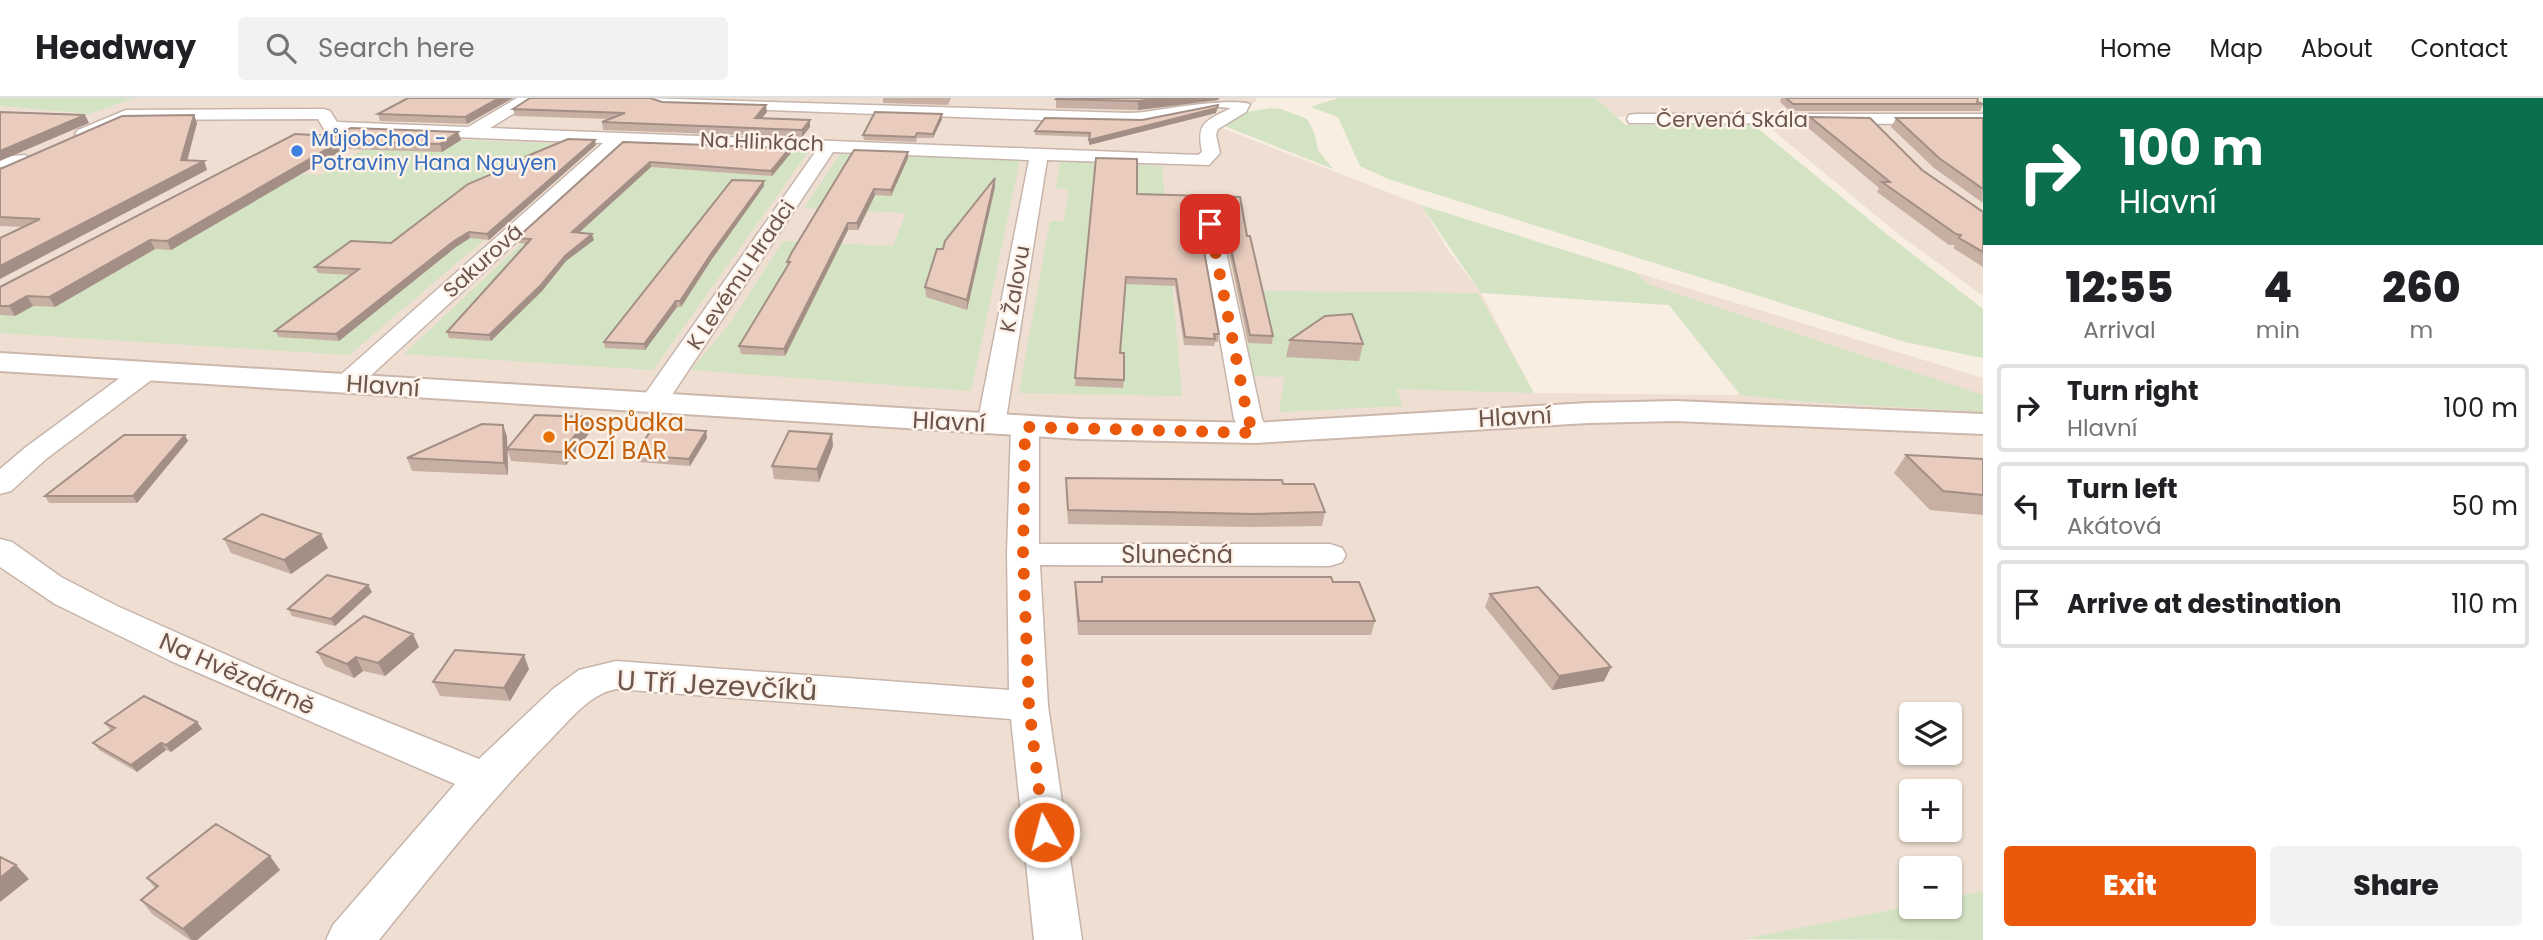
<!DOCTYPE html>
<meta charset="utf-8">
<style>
:root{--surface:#fff;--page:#f2f2f2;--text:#202124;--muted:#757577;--line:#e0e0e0;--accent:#ea580c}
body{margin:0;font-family:Poppins,sans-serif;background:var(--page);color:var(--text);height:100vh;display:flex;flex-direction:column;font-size:26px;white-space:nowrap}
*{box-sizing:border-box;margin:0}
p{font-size:23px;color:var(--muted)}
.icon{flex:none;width:38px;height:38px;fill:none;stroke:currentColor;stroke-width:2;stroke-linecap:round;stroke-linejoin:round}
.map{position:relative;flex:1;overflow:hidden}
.panel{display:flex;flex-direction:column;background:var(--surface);width:560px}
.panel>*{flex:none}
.top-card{background:#0b6e4f;color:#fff;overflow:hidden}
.tools{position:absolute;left:1899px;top:604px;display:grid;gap:14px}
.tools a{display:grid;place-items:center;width:63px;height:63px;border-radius:7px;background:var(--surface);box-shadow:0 2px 5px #0004;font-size:35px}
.pin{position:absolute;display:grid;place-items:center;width:60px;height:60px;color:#fff;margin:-30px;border-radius:14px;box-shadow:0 4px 10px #0006}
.me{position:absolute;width:77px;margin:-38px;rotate:353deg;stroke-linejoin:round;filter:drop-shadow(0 0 5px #0008)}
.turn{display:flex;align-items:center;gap:24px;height:147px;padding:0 21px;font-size:32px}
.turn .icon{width:91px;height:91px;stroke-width:2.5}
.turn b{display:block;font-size:49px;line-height:60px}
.eta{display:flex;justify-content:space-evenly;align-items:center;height:119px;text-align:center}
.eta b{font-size:42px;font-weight:800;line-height:49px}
.button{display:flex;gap:14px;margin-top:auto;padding:14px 21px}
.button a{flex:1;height:80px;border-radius:7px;background:var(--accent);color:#fff;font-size:28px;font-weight:800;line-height:80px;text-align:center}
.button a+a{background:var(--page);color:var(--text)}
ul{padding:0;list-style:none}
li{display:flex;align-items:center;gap:21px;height:88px;margin:0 14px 10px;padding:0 7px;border:4px solid var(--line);border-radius:7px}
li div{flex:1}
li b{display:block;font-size:26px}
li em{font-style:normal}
header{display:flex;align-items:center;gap:42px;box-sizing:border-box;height:98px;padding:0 35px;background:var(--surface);border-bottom:2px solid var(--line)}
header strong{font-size:33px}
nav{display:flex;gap:38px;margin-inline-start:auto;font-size:24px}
.search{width:490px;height:63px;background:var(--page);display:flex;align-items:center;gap:18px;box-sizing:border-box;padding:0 24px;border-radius:7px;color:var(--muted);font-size:26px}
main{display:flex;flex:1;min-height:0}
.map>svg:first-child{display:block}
.residential{fill:#eedfd2;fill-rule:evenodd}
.green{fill:#d3e3c3}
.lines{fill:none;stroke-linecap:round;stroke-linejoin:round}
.street-casing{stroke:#c7b5ac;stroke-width:3}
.secondary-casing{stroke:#ccb7ac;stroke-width:4}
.street{fill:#fff;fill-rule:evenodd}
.secondary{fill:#fff;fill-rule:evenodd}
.wall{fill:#c8afa3}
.shaded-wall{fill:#a38f85}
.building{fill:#e9ccbe;stroke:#a38f85;stroke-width:2}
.route{stroke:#ea580c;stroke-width:12;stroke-dasharray:0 21.6}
.shop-dot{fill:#3f7fe0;stroke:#fcf2e8;stroke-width:2.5}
.food-dot{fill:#e8710a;stroke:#fcf2e8;stroke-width:2.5}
.labels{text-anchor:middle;stroke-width:5;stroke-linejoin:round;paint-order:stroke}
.far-street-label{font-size:21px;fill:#6c554d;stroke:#fcf2e8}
.far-shop-label{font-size:21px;fill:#366cbe;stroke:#fcf2e8;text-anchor:start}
.street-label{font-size:24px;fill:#6c554d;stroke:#fcf2e8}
.food-label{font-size:24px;fill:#c56008;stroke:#fcf2e8;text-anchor:start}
.near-street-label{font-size:28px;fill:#6c554d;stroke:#fcf2e8}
</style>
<header>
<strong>Headway</strong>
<div class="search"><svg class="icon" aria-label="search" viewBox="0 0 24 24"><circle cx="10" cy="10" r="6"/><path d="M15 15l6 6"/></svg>Search here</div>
<nav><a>Home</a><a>Map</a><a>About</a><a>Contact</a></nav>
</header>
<main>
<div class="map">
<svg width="1983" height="842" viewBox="0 0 1983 842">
<rect width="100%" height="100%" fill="#f8eee2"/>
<path class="residential" d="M135 0H1256L1257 3 1214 27 1421 107 1448 152 1481 195 1534 295 1740 297 1669 207 1634 174 1983 280V793L1950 800V770H1911V808L1745 842H0V8L89 16ZM1911 616H1950V654H1911ZM1911 693H1950V732H1911Z
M1595 0H1983V198L1897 135 1757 19H1615Z"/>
<path class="green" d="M0 0H135L89 16 0 8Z
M1339 0H1595L1626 27H1754L1884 134 1983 211V260L1905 244 1388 81 1360 68 1338 19 1310 9Z
M1271 10 1281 11 1307 21 1314 34 1318 52 1333 71 1222 27 1248 14Z
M385 39 595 47 349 257 0 235V202L240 74 320 77Z
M628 46 808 54 653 272 404 256Z
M841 55 1020 62 971 293 691 272 731 224 783 143 893 148 906 115 804 110Z
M1060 63 1162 68 1182 298 1019 295 1050 123H1064L1069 92 1056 90Z
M1421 107 1634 174 1650 187 1983 297V314L1810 304 1741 297 1669 207 1481 195Z
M1261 193 1478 195 1534 295 1397 291 1403 308 1279 314 1285 279 1250 278 1243 244 1270 245Z
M1983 793V842L1744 841 1911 808H1950V800Z"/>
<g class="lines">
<g class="street-casing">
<path id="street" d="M517 0H539L490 30 1198 57 1202 54C1196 24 1206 23 1231 10L1211 8 1142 24H1095L663 8 647 3 645 0 1095 14C1111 14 1128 16 1144 14 1168 10 1231 0 1250 6L1246 14 1218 31 1216 37 1220 55 1209 67 1047 62 1005 327 1001 333 991 335 981 333 977 327 1029 62 833 54 662 312 652 314 642 312 638 306 816 53 623 46 355 292 346 294 337 292 333 286 337 280 603 45 331 34 325 33 318 21 129 22 90 40 84 41 75 36 78 32 126 12 324 11 330 13 337 24 468 29Z
M1635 16H1983V26L1629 25 1627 21 1629 17Z
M25 57 34 62 31 66 0 69V59Z
M1210 120 1217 122 1220 126 1262 321 1269 335 1265 341 1255 343 1245 341 1234 321 1200 126 1203 122Z
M145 266 154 268 158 274 154 280 46 361 11 393 0 396V371L26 349 136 268Z
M1025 321 1035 323 1039 329V446H1330L1342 450 1346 457 1342 464 1330 468 1040 467 1048 608 1082 842H1034L1011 621 616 591C589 596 569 623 550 642 488 705 434 774 379 842H326L333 827 455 686 171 563 55 506 0 469V441L12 444 61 479 117 508 283 582 479 661 553 591 579 572 616 563 1009 592 1007 456 1011 329 1015 323Z"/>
</g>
<g class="secondary-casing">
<path id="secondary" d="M0 255 1080 321 1255 325 1588 305 1676 303 1983 316V336L1676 323 1588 325 1255 345 1080 341 0 273Z"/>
</g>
<use href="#street" class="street"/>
<use href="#secondary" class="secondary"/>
</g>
<path class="wall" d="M408 0H513L467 26 380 23 378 16Z
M883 0H951L948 7 883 5Z
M1057 0H1219L1218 2 1138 12 1056 10V1Z
M1781 0H1978L1977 4 1983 6V7L1980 13H1790L1780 4Z
M662 4 767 14 762 20 810 22V29L802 39 603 32 602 24 609 21 515 18 513 11Z
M1218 7 1216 15 1089 47 1090 39 1035 37V33L1142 22Z
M194 17 197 25 187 62 204 63 207 72 23 129 0 128V71Z
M1810 19 1922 72 1983 114V169L1953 150 1955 147H1949L1877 94 1879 90 1806 28Z
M1896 20H1983V105L1934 70 1891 29Z
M942 21 933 40H917L916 44 864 42 863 37Z
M458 34 461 42 442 54 344 51 171 152 155 151 55 209 33 208 15 218 0 217V189L335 38Z
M623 44 791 55 772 78 651 69 579 135 594 142 566 163 542 193 491 243 449 240 447 234 527 146 519 145 517 140Z
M596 47 489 142 470 140 456 149 339 243 279 239 275 233 351 177 318 175 315 169 391 145 526 62 525 59Z
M908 54V60L891 98 875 97 858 132H848L785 258 741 256 739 248 788 169 787 164Z
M1096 60 1137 96 1240 99 1247 138 1273 238 1272 246 1248 245 1223 125 1218 119H1202L1199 124 1219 236 1218 244H1215L1214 248 1184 247 1175 188 1126 186 1120 255 1124 282 1123 290 1075 288Z
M764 88 712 161 681 209H677L645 252 605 250 604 244Z
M995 89 967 212 926 199 925 189 943 151Z
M1290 242 1363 246 1359 263 1286 259Z
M503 327 507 339V350L592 331 566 367 511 363 508 353V377L412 373 407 360Z
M706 333 707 340 690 368 637 364 635 357Z
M188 343 137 405H49L45 398Z
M833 348 819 384 774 381 772 368Z
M1906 357 1983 361V417L1930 412 1894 375Z
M1066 380 1283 386 1325 414 1322 428 1251 429 1068 426 1066 393Z
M224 441 328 450 291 476 231 455Z
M1102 479 1333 484 1375 523 1371 537H1078L1075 497V484H1101Z
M368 487 372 494 335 528 292 518 288 511Z
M1490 496 1611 569 1604 583 1552 592 1485 509Z
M419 549 385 578 363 573 354 580 325 568 317 554Z
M529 571 510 603 440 598 433 584Z
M197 624 202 631 171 654 166 652 137 674 99 652 93 645 111 633 105 625Z
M280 772 197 842H190L152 816 141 802 155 790 147 780Z"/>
<path class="shaded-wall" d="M499 0H513L467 26 465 19Z
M1165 0H1219L1218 2 1138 12V3Z
M766 7 767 14 756 27 755 20Z
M1217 10 1216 15 1089 47V42Z
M942 16V21L933 40V36Z
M85 17 89 25 0 63V53Z
M194 17 197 25 185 71 181 62Z
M810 22V29L802 39V32Z
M458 34 461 42 442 54 440 46Z
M595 42 596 47 489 142 487 136Z
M341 43 344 51 171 152 167 143Z
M790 50 791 55 772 78 771 73Z
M908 54V60L891 98V92Z
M204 63 207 72 0 181V168Z
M650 64 651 69 573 140 572 134Z
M995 80V89L967 212V202Z
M764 83V88L712 161 681 209 680 203 711 156Z
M874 91 875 97 858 132 857 125Z
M1203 113 1202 119 1197 126 1198 120Z
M848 125V132L785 258 784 251Z
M469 134 470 140 456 149 339 243 336 236 454 143Z
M592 136 594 142 566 163 542 193 491 243 489 237 565 158Z
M150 142 155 151 55 209 49 199Z
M27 198 33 208 15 218 9 208Z
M676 203 677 209 645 252 644 246Z
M589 319 592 331 566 367 562 354Z
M503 327 507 339 508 377 504 365Z
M706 333 707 340 690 368 689 361Z
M832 336 833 348 819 384 817 371Z
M185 337 188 343 137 405 133 398Z
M321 436 328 450 291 476 284 462Z
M368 487 372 494 335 528 331 521Z
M413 536 419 549 385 578 378 565Z
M524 557 529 571 510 603 504 590Z
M356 559 363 573 354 580 347 566Z
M1611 569 1604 583 1552 592 1559 578Z
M197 624 202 631 171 654 166 647Z
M161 645 166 652 137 674 131 667Z
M270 758 280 772 197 842H192L183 831Z
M16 767 29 781 0 804V780Z"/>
<path class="building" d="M408 0H499L465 19 378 16Z
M530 0H650L662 4 766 7 755 20 810 22 802 32 602 24 625 15 513 11Z
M1057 0H1165L1138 3 1056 1Z
M1786 0H1978L1977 4 1983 6H1793Z
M1218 7 1217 10 1089 42 1090 35 1035 33 1045 20 1142 22Z
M0 14 85 17 0 53Z
M875 14 942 16 933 36 917 35 915 39 863 37Z
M194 17 181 62 204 63 0 168V140L40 121 0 119V71L122 18Z
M1810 19 1870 20 1922 72 1983 114V154L1959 140 1961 137 1956 136 1882 84H1890Z
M1896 20H1983V91L1939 60Z
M351 30 458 34 440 46 341 43 167 143 150 142 49 199 27 198 9 208H0V189L295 36 335 38Z
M568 41 595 42 487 136 469 134 454 143 336 236 275 233 359 171 315 169 351 143 391 145 468 86 532 59H525Z
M623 44 790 50 771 73 650 64 572 134 592 136 565 158 541 187 489 237 447 234 531 141 517 140Z
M854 52 908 54 891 92 874 91 857 125H848L784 251 739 248 790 164H787L792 154Z
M1096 60 1137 61V96L1240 99 1247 138H1250L1273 238 1250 237 1224 119 1219 113H1203L1198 120 1219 236H1214L1215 241 1185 239 1176 181 1126 179 1120 255H1124V282L1075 280Z
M995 80 967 202 925 189 937 151H943L945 143Z
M732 82 764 83 711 156 680 203H676L644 246 604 244Z
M1352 216 1363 246 1290 242 1325 218Z
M535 317 589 319 562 354 507 351Z
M482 326 503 327 504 365 407 360Z
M653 329 706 333 689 361 635 357Z
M789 333 832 336 817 371 772 368Z
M124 337H185L133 398H45Z
M1906 357 1983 361V397L1943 393Z
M1066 380 1282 382 1283 386H1314L1325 414 1254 416 1068 412Z
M262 416 321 436 284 462 224 441Z
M327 477 368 487 331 521 288 511Z
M1102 479H1331L1333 484H1359L1375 523H1079L1075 484H1102Z
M1538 489 1611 569 1559 578 1490 496Z
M364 518 413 536 378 565 356 559 347 566 317 554Z
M455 552 524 557 504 590 433 584Z
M144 598 197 624 166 647 161 645 131 667 93 645 115 630 105 625Z
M216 726 270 758 183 831 141 802 158 788 147 780Z
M0 759 16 767 0 780Z"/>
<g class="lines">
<path class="route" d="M1044 734 1029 608 1023 456 1025 329 1255 335 1248 321 1210 126"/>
</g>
<circle class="shop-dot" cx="297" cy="53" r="7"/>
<circle class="food-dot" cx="549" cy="339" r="7"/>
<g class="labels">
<g class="far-street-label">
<text x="1732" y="29">Červená Skála</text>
<text transform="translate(762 44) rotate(2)" y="7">Na Hlinkách</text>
<text transform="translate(483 163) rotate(-42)" y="7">Sakurová</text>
<text transform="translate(741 177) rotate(-56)" y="7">K Levému Hradci</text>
<text transform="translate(1015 191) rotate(-80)" y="7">K Žalovu</text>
</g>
<g class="far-shop-label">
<text x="311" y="48">Můjobchod -<tspan x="311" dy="24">Potraviny Hana Nguyen</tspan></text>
</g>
<g class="street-label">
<text transform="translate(383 288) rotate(4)" y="8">Hlavní</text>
<text transform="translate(1515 319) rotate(-3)" y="8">Hlavní</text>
<text transform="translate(949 324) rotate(3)" y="8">Hlavní</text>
<text x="1177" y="465">Slunečná</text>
<text transform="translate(237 576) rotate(24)" y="8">Na Hvězdárně</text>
</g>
<g class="food-label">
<text x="563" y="333">Hospůdka<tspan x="563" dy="28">KOZÍ BAR</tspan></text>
</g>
<g class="near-street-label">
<text transform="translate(717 587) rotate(3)" y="10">U Tří Jezevčíků</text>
</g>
</g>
</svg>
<div class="tools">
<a><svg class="icon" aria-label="layers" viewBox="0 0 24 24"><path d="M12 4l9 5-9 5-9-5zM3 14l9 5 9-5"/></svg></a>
<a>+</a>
<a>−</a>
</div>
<div class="pin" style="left:1210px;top:126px;background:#d93025"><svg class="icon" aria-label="arrive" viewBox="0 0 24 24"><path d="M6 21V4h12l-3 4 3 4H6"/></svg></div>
<svg class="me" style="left:1044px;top:734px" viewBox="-20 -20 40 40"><circle r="17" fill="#ea580c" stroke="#fff" stroke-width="3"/><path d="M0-11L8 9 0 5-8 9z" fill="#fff"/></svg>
</div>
<section class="panel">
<div class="top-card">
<div class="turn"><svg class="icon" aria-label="right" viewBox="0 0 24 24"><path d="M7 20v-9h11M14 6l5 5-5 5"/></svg><div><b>100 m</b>Hlavní</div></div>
</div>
<div class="eta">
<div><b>12:55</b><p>Arrival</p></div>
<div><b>4</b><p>min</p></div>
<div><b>260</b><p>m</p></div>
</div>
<ul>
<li><svg class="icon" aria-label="right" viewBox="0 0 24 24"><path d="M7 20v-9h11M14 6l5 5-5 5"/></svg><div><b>Turn right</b><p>Hlavní</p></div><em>100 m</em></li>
<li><svg class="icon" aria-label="left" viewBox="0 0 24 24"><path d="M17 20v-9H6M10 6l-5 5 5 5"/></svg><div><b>Turn left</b><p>Akátová</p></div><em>50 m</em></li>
<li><svg class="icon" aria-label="arrive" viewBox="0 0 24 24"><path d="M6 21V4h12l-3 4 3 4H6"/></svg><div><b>Arrive at destination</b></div><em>110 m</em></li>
</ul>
<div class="button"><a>Exit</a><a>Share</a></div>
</section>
</main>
